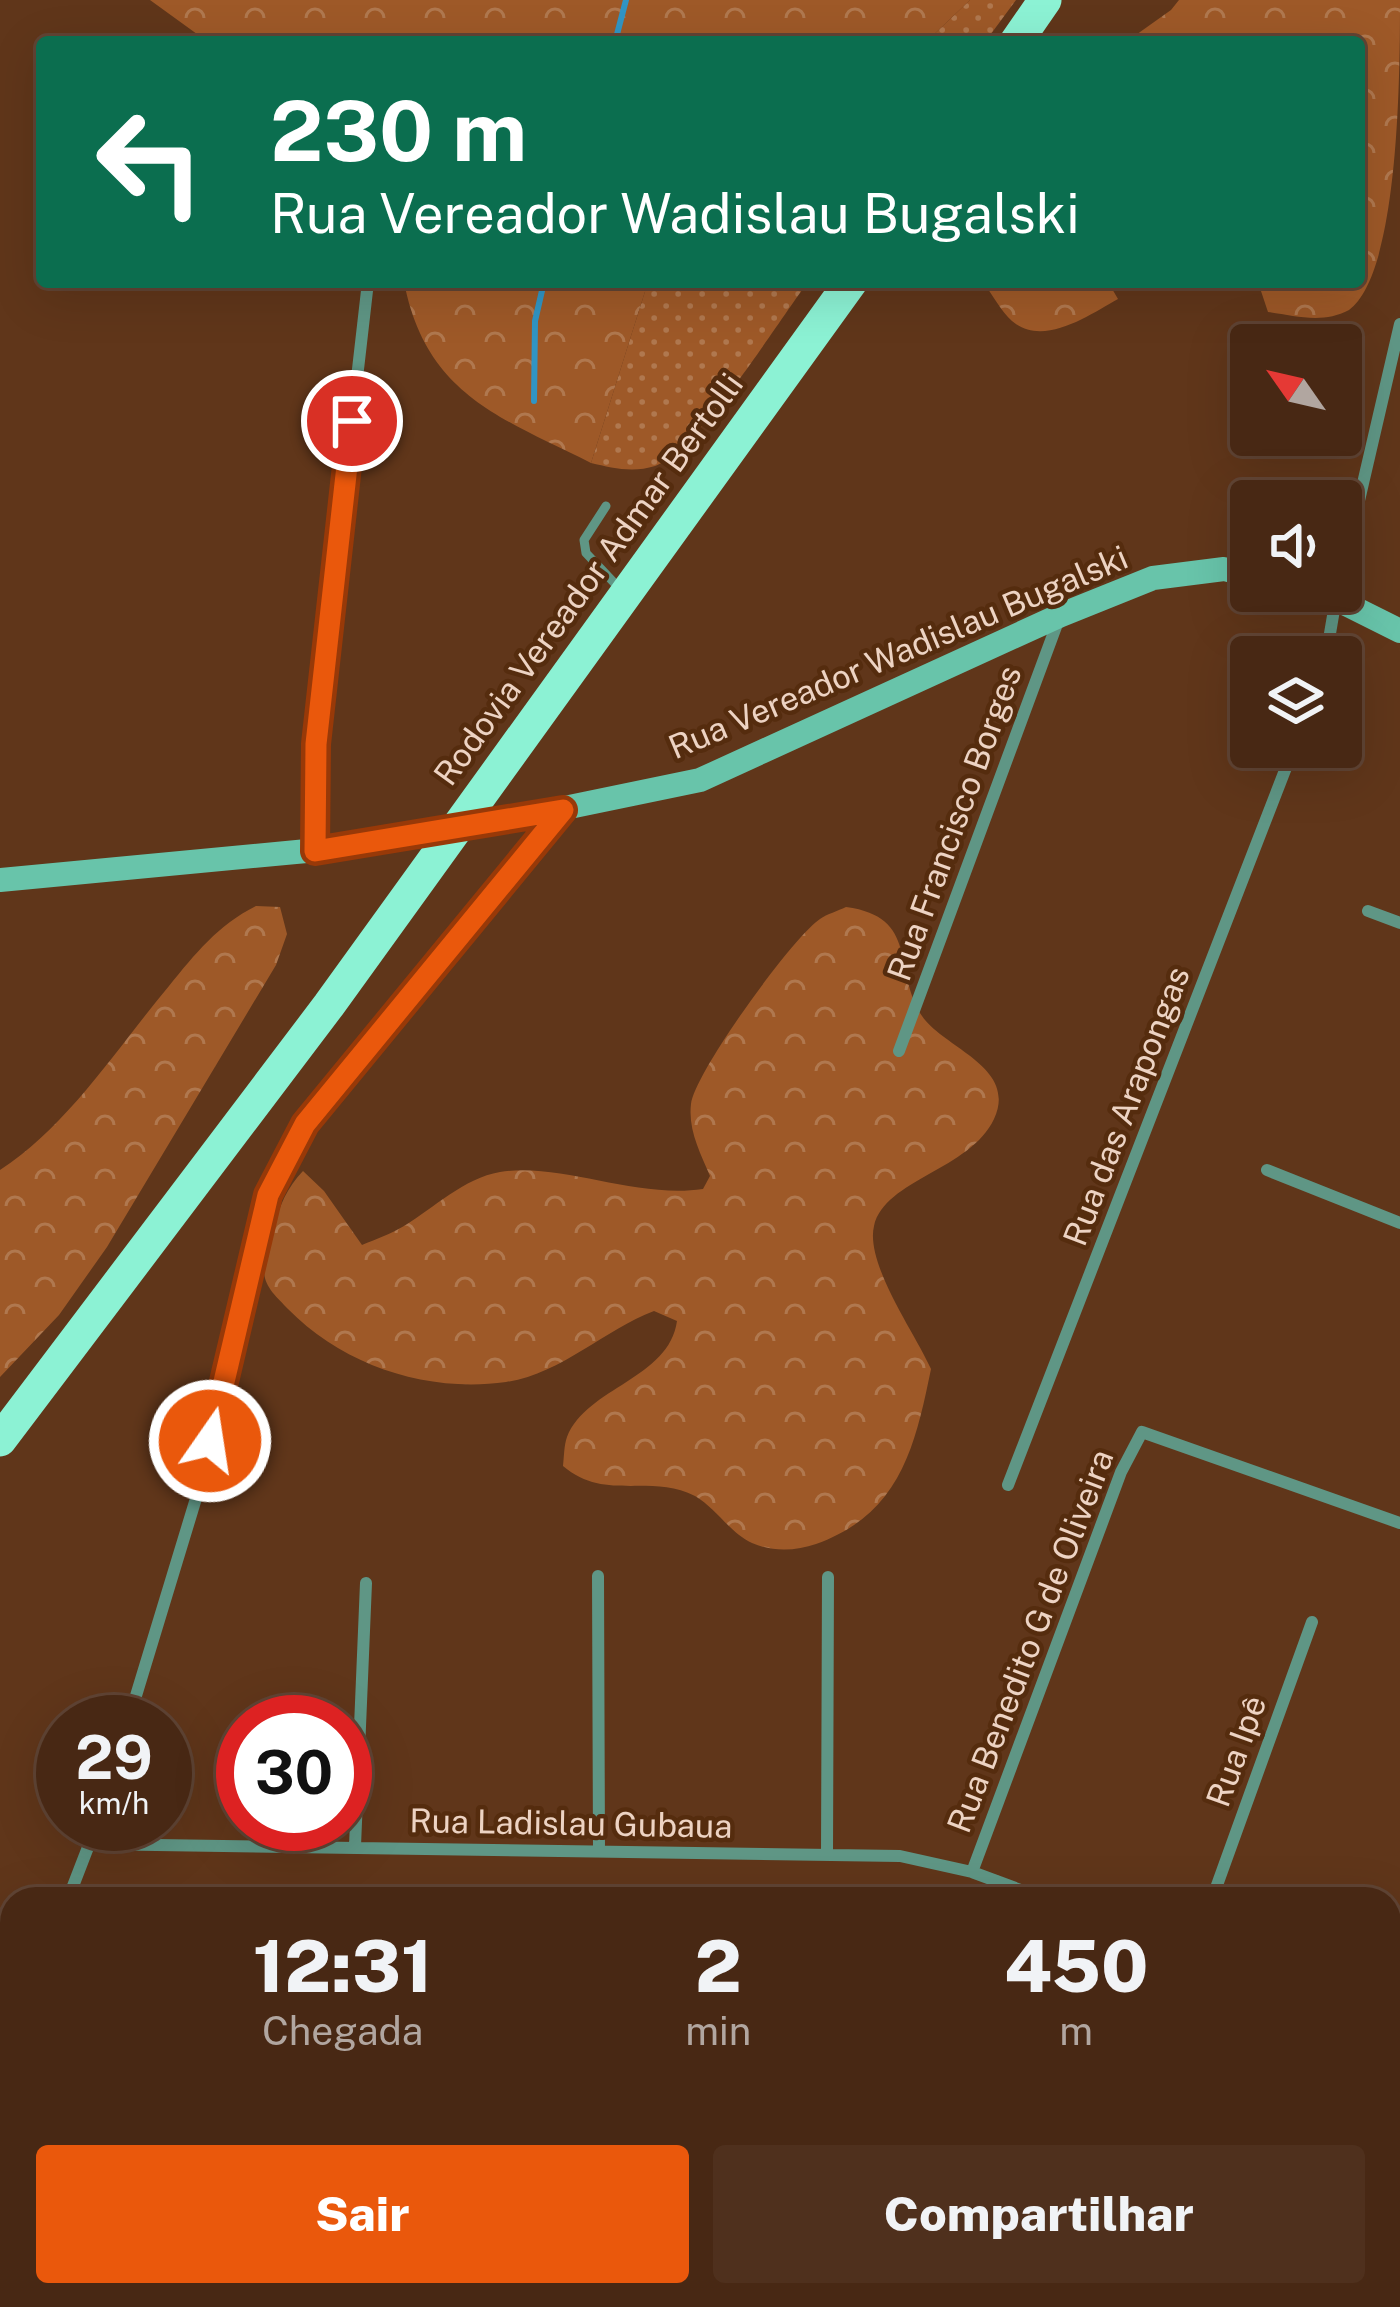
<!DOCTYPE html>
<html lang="pt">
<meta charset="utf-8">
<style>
:root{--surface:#482814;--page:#4f301d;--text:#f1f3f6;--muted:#b1a6a0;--line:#604434;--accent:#ea580c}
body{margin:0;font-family:"Public Sans",sans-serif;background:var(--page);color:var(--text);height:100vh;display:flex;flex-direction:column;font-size:45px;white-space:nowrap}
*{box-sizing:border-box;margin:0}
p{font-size:39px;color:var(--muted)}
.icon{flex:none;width:66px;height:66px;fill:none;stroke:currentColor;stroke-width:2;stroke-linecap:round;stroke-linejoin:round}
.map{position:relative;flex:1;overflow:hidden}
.sheet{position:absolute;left:0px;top:1887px;width:1401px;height:420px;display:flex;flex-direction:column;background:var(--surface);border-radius:36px 36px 0 0;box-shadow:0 12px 48px #0002,0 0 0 3px var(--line)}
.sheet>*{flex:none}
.top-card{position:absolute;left:36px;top:36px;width:1329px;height:252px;border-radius:12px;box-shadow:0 12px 48px #0002,0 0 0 3px var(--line);background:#0b6e4f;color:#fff;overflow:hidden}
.needle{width:78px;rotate:304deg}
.buttons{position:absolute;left:1230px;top:324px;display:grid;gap:24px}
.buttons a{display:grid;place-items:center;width:132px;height:132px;border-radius:12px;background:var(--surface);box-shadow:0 12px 48px #0002,0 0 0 3px var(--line);font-size:60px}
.speed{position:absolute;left:36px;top:1695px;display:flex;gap:24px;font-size:60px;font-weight:700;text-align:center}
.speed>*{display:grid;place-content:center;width:156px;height:156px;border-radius:50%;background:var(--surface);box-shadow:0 12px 48px #0002,0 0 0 3px var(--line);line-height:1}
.speed small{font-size:30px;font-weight:400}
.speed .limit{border:18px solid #d22;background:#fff;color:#111}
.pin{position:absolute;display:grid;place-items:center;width:102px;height:102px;color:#fff;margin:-51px;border:6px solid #fff;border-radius:50%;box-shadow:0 3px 12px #0007}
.me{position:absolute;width:132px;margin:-66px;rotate:13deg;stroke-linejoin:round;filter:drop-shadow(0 0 9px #0008)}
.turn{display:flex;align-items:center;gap:42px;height:252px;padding:0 36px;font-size:54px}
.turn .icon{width:156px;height:156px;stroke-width:2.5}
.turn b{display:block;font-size:84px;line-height:102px}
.eta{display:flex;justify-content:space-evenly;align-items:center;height:204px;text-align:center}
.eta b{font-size:72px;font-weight:800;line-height:84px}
.primary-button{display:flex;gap:24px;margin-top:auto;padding:24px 36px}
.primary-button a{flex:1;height:138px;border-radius:12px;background:var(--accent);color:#fff;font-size:48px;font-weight:800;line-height:138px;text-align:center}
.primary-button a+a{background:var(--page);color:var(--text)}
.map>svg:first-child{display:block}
.grass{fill:url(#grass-dots)}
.forest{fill:url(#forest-crowns)}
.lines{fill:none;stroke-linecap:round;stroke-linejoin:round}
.stream{stroke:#3195c4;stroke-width:6}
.service{stroke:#5f9685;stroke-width:9}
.minor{stroke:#5f9685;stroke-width:12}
.secondary{stroke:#68c4aa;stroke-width:24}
.trunk{stroke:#8cf2d4;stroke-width:33}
.secondary-bridge{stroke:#68c4aa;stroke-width:24}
.route-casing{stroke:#983908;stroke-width:30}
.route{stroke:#ea580c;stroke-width:21}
.labels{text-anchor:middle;stroke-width:9;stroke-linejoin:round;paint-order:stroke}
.street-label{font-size:33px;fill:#edd3c3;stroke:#552c0e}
</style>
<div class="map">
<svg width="1400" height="2307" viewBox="0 0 1400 2307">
<defs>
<pattern id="grass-dots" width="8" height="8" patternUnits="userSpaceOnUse" patternTransform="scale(3)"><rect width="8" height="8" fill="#9e5928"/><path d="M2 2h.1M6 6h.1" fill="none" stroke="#b0784f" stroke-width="1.8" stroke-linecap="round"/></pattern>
<pattern id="forest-crowns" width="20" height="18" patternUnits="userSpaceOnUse" patternTransform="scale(3)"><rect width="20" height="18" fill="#9e5928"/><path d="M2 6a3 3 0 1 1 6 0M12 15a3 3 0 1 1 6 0" fill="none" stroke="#b0784f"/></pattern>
</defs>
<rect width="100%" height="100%" fill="#60361a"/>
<path class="grass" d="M970 0H1016L985 42H926Z
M648 282H808C777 323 698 451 655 466 633 473 612 468 591 463Z"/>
<path class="forest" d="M150 0H970L926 42H208Z
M1179 0H1400C1400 68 1400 273 1349 310 1323 324 1296 316 1268 312L1258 282H1359V42H1126L1171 10Z
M404 282H648L591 463C499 417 426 394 404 282Z
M983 282H1108L1118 299C1089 315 1043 348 1012 321 1001 311 992 294 983 282Z
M256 906 280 907 287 934 276 965 107 1247 59 1315 0 1377V1170C68 1126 117 1048 169 986 195 954 218 925 256 906Z
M846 907C920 917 892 970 922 1016 945 1049 1018 1067 994 1119 970 1170 885 1179 874 1226 865 1264 915 1333 931 1369 915 1447 900 1514 816 1544 796 1551 772 1552 752 1543 730 1533 716 1508 695 1496 649 1473 605 1502 563 1466 564 1458 564 1445 567 1437 587 1387 669 1379 677 1321L654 1311C604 1330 561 1374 506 1382 427 1393 344 1366 288 1309 278 1298 265 1288 264 1272 263 1257 270 1240 274 1227 280 1204 287 1188 303 1171L324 1191 362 1245C376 1239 391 1234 404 1226 434 1208 464 1178 500 1172 561 1162 635 1199 703 1189L710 1176C700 1152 688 1130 691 1104 695 1072 792 938 820 919 827 914 838 911 846 907Z
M1389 2207 1400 2217V2307H1244L1248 2295H1389Z
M162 2295H1039L1040 2307H127Z"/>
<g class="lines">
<path class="stream" d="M615 42 626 0
M534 401 535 321 544 282"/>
<path class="service" d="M606 506 584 540 586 553 620 589
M990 1899 997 1880"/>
<path class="minor" d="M1341 578 1400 324
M1326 657 1336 598
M315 851V744L368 282
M1368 911 1400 923
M899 1051 1060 616
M1267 1170 1400 1223
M1008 1485 1294 747
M598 1576 599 1850
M128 1722 201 1482 268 1195 306 1124 562 811
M90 1844 900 1856 972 1872 1045 1899
M355 1846 366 1583
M827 1855 828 1577
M972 1872 1121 1472 1142 1432 1400 1523
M68 1899 97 1824
M1212 1899 1312 1622
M1389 2038 1400 2043
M0 2062 12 2033"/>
<path class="secondary" d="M1306 591 1336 599 1400 631
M521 817 700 780 1061 615 1153 578 1224 569 1251 576
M0 880 328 849"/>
<path class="trunk" d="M1016 42 1045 0
M0 1440 329 1005 851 282"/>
<path class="secondary-bridge" d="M328 849 521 817"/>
</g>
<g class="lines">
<g class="route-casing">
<path id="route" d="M210 1441 268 1195 305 1124 563 810 315 851 316 744 352 421"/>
</g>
<use href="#route" class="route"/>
</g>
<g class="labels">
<g class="street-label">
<text transform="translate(588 579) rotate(-54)" y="12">Rodovia Vereador Admar Bertolli</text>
<text transform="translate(898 652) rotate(-23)" y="12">Rua Vereador Wadislau Bugalski</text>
<text transform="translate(954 823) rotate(-70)" y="12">Rua Francisco Borges</text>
<text transform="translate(1126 1106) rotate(-69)" y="12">Rua das Arapongas</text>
<text transform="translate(1030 1641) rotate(-69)" y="12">Rua Benedito G de Oliveira</text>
<text transform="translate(1236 1751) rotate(-70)" y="12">Rua Ipê</text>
<text transform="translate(571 1823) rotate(1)" y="12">Rua Ladislau Gubaua</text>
</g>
</g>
</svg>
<div class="buttons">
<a><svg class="needle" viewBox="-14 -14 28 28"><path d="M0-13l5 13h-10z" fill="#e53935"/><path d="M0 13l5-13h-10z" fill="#b1a6a0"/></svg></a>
<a><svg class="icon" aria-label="sound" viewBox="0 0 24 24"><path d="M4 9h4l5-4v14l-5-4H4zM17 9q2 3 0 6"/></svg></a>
<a><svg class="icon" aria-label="layers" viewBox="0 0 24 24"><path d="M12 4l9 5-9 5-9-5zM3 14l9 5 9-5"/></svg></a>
</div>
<div class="speed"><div>29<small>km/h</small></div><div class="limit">30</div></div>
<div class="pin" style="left:352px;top:421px;background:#d93025"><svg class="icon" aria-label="arrive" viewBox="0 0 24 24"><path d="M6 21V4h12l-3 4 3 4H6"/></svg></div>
<svg class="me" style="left:210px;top:1441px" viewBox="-20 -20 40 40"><circle r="17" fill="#ea580c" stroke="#fff" stroke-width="3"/><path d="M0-11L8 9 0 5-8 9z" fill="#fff"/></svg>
<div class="top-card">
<div class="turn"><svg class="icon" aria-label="left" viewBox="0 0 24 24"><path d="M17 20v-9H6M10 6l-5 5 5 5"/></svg><div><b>230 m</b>Rua Vereador Wadislau Bugalski</div></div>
</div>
<section class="sheet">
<div class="eta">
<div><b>12:31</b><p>Chegada</p></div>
<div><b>2</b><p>min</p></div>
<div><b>450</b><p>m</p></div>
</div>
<div class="primary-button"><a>Sair</a><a>Compartilhar</a></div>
</section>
</div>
